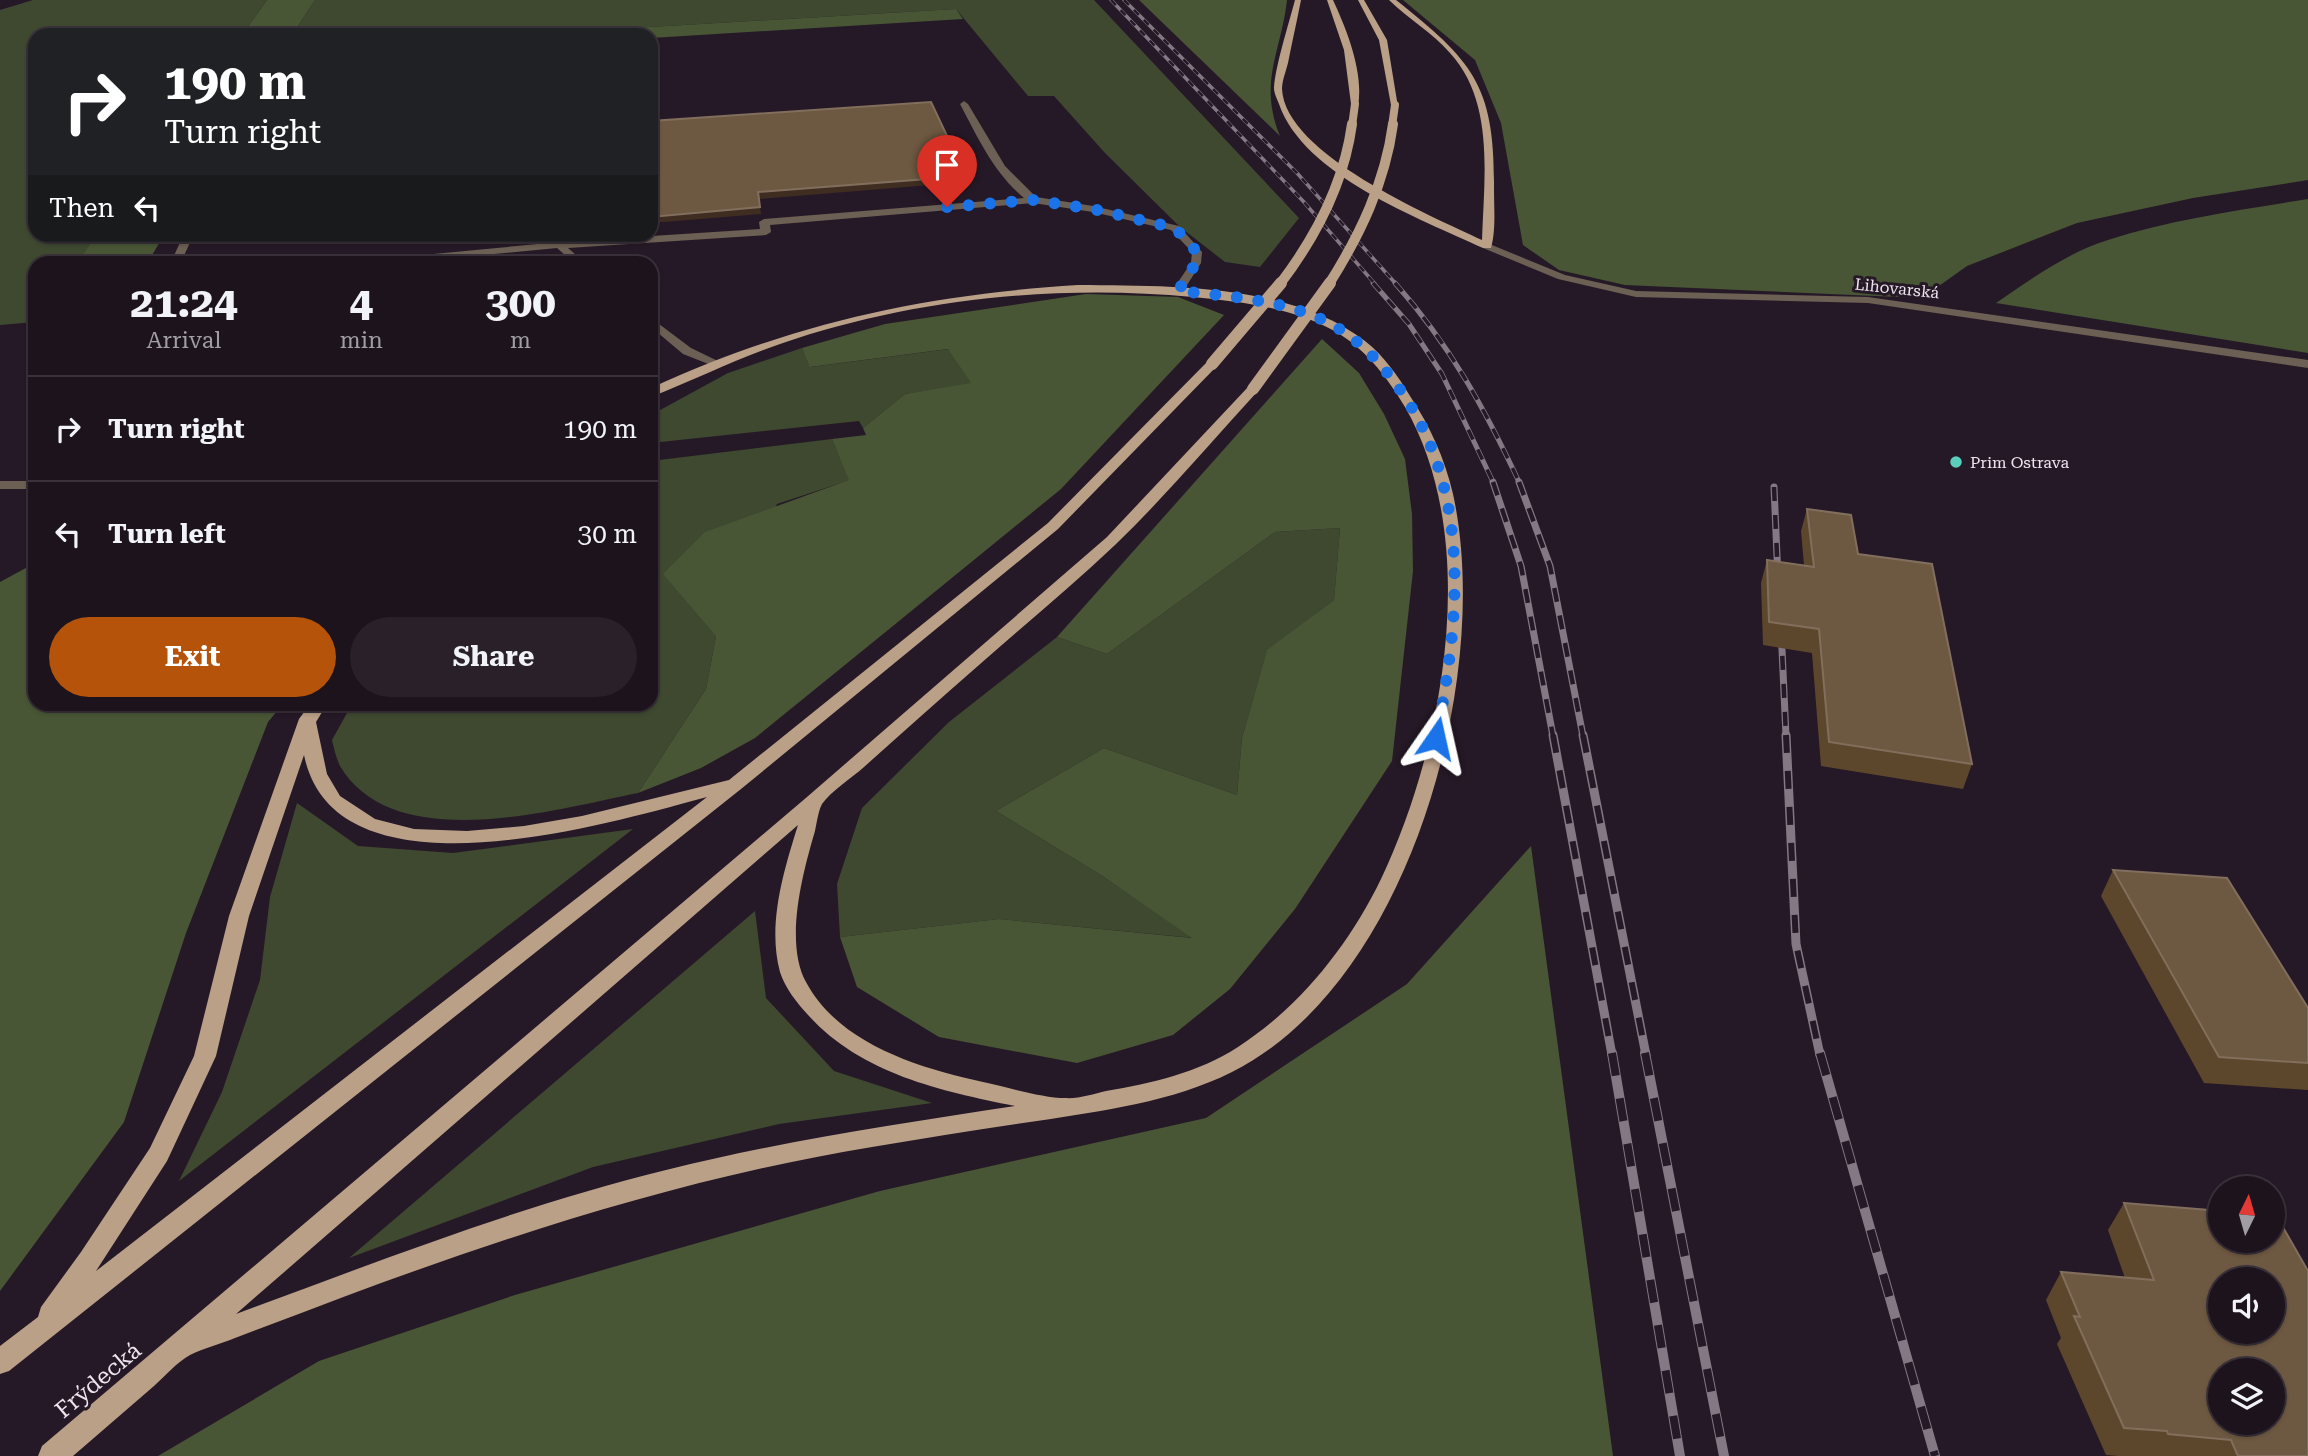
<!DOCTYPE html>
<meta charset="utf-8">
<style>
:root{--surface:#1c131d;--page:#29202a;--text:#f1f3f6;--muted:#a09ea4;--line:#3a323b;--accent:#b45309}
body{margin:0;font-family:"Roboto Serif",serif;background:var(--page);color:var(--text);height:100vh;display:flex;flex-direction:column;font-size:26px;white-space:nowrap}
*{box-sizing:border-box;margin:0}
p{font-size:23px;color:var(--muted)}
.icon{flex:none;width:38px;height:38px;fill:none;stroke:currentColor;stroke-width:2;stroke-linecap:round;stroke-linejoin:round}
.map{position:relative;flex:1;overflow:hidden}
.sheet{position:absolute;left:28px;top:256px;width:630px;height:455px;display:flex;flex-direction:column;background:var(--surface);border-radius:21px;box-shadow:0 2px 5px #0004,0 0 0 2px var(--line)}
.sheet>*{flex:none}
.hud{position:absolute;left:28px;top:28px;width:630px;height:214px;border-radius:21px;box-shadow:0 2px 5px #0004,0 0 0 2px var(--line);background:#202124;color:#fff;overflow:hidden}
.needle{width:46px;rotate:5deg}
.controls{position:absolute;left:2208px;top:1176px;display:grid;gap:14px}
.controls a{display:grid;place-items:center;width:77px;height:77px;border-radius:50%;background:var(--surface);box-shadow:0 2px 5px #0004,0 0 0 2px var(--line);font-size:35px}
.pin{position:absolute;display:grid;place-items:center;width:60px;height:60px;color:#fff;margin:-72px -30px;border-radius:50% 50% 50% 0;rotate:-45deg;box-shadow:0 0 7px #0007}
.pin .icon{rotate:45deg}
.me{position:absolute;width:77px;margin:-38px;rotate:11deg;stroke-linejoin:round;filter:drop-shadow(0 0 5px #0008)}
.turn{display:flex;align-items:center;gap:24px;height:147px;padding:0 21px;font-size:32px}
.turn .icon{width:91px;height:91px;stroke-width:2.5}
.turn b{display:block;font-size:49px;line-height:60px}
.then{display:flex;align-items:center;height:66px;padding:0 21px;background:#0003;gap:14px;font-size:26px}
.eta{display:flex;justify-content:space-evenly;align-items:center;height:119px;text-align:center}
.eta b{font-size:42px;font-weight:700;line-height:49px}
.primary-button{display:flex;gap:14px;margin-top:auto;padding:14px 21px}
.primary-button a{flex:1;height:80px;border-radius:42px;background:var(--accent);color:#fff;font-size:28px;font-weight:700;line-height:80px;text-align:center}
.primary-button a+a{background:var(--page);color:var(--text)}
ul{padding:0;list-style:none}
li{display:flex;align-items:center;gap:21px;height:105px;padding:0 21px;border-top:2px solid var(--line)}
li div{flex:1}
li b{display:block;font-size:26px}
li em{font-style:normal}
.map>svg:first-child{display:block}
.green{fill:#3e4930}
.forest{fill:#485635}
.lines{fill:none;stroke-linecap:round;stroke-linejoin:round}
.minor{fill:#6c5f53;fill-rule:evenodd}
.major{fill:#bba088;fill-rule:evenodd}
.rail-far4-casing{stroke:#837884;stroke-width:3.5}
.rail-far3-casing{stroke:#837884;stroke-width:5}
.rail-far2-casing{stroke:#837884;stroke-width:7}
.rail-far1-casing{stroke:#837884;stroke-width:9}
.rail-casing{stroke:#837884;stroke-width:10}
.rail-far4{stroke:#261927;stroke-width:2.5;stroke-dasharray:7;stroke-linecap:butt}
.rail-far3{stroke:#261927;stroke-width:3.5;stroke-dasharray:11;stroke-linecap:butt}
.rail-far2{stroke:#261927;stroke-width:4.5;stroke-dasharray:14;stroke-linecap:butt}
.rail-far1{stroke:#261927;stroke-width:6;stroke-dasharray:18;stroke-linecap:butt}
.rail{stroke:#261927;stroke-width:8;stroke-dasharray:23;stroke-linecap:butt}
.major-bridge-far2{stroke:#bba088;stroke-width:8}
.major-bridge-far1{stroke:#bba088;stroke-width:10}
.major-bridge{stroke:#bba088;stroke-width:12}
.wall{fill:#5d472c}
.shaded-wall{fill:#402d21}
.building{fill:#6d5841;stroke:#816e5c;stroke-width:2;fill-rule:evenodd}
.route{stroke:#1a73e8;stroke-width:12;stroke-dasharray:0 21.6}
.poi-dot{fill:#5acebd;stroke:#261927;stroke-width:2.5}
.labels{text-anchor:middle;stroke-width:6;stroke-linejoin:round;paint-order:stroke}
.far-street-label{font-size:16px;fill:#eee5ef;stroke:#261927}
.far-poi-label{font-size:16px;fill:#eee5ef;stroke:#261927;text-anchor:start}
.near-street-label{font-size:23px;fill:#eee5ef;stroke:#261927}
</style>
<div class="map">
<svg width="2308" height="1456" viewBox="0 0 2308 1456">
<rect width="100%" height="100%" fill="#261927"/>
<path class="green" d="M33 0H267L242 35H35V234L98 235 77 262H35V322L0 325V10Z
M315 0H1094L1299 218 1260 267 1225 262 1180 227 1105 153 1054 96H1028L956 9 515 35H292Z
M802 348 811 367 949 349 972 384 905 394 863 428 859 421 651 443V415L728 373Z
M832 439 850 480 777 504 716 636 706 689 638 793C557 809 394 857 340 766 336 758 334 748 332 740L352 704H651V461Z
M1340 528 1334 600 1267 651 1242 738 1237 795 1104 748 996 811 1104 877 1194 938 999 919 840 937 837 884 862 808 949 722 1057 637 1107 654 1275 532Z
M297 803 358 846 453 853 633 829 179 1181 222 1092 260 980 270 897Z
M755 911 766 998 834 1071 932 1103 779 1124 593 1167 349 1258Z"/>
<path class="forest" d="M267 0H315L292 35H242Z
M1139 0H1287C1281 53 1258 82 1280 136Z
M1403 0H2308V180L2193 198 2077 223 1967 266 1922 298 1625 285 1559 270 1523 245 1501 123 1475 60Z
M956 9 963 19 651 38V35H515Z
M2308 199V353L1996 303C2030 280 2068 252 2108 240 2173 219 2241 210 2308 199Z
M98 234H164V235L148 262H77Z
M1086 294 1178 297 1224 315 1061 489 888 630 755 738 701 768 638 793 706 689 716 636 663 574 705 532 849 480 832 439 866 435 863 428 905 394 971 383 948 349 810 367 802 348 885 324Z
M1322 339 1359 373 1384 414 1405 459 1412 514 1413 571 1392 761 1295 909 1230 989 1173 1035 1077 1063 939 1037 857 987 840 937 999 919 1192 938 1104 877 996 811 1104 748 1237 795 1242 738 1267 650 1334 600 1340 528 1275 532 1107 654 1057 637Z
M35 563V704H283L268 722 186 933 124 1122 0 1291V582Z
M1531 846 1613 1456H158L319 1361 515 1295 880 1191 1206 1118 1407 984Z"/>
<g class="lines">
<path class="minor" d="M964 101 968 104 1005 166 1036 197 1093 206 1179 226 1202 252 1201 263 1182 293 1172 291 1191 263 1192 252 1171 230 1093 212 1033 203 770 225 771 232 766 235 568 248 584 262H573L557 248 409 262H376L381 259 559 242 760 229 759 222 764 219 1024 198C994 173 978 138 960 104Z
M184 234H194L181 262H171Z
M1487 243 1565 275 1636 291 1868 297 2308 360V368L1868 303 1636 297 1558 279 1483 248V244Z
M651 318 691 348 722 363 716 367 683 354 651 327Z
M0 481H35V489H0Z"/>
<path class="major" d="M1295 0H1301C1297 21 1292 42 1288 63 1286 71 1282 81 1282 89 1285 154 1431 216 1482 240 1484 178 1495 102 1450 53 1432 32 1408 19 1389 0H1396C1474 62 1495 86 1494 189 1494 208 1496 231 1491 248H1483C1419 218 1304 176 1279 104 1277 99 1274 93 1274 88 1275 67 1289 23 1295 0Z
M1327 0H1333C1347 30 1364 73 1358 106L1351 104 1344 50Z
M1358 0H1364L1387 40 1398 107 1391 105 1379 40Z
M1078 285C1167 286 1291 283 1365 341 1384 356 1398 376 1410 396 1430 426 1445 459 1453 494 1493 676 1410 983 1232 1072 1172 1102 1102 1111 1037 1121 982 1129 927 1138 872 1147 690 1177 518 1232 346 1296 309 1310 272 1324 235 1338 220 1344 204 1348 190 1355 177 1362 165 1376 154 1386 127 1409 100 1433 73 1456H38L42 1446 807 797 1107 537 1249 386H1257V392C1210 443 1165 497 1115 545 1071 587 1024 625 979 665 940 699 902 733 864 767 852 778 831 791 822 804 818 812 817 822 815 831 803 872 784 942 806 982 839 1044 919 1068 983 1082 1006 1087 1043 1098 1065 1098 1078 1099 1094 1094 1106 1091 1152 1083 1198 1073 1238 1047 1300 1007 1349 945 1381 879 1444 746 1482 541 1405 407 1388 379 1369 353 1341 335 1297 308 1244 302 1193 297 1056 284 911 299 780 344 736 359 694 380 651 397V388C793 323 922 295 1078 285ZM798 825C784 870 767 924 780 972 785 988 797 1003 809 1016 862 1074 941 1091 1015 1106 898 1124 781 1141 666 1170 519 1206 377 1262 236 1314Z
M1212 360 1216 361V367L1058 529 741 789 9 1371 0 1374V1346L38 1317 41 1307 81 1252 150 1148 194 1056 229 916 299 719 310 704H327L316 722 327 774 340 796 375 819 414 829 467 831 524 826 582 816 729 780 1048 523 1208 361ZM304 755C335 906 610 823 707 797L96 1271 167 1161 216 1056 249 916Z"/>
<g class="rail-far4-casing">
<path id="rail-far4" d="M1111 0 1303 201 1375 284
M1124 0 1297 173 1396 284"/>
</g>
<g class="rail-far3-casing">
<path id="rail-far3" d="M1373 283 1409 324 1442 374 1494 484
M1395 283C1450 345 1485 409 1520 484"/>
</g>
<g class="rail-far2-casing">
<path id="rail-far2" d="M1493 482 1521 566 1553 736
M1519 482 1550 566 1583 736
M1774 487 1778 579
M1781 628 1786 736"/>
</g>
<g class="rail-far1-casing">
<path id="rail-far1" d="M1553 735 1612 1055
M1583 735 1646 1055
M1786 735 1796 944 1820 1055"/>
</g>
<g class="rail-casing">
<path id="rail" d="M1612 1053 1680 1456
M1645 1053 1724 1456
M1820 1053 1935 1456"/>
</g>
<use href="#rail-far4" class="rail-far4"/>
<use href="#rail-far3" class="rail-far3"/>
<use href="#rail-far2" class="rail-far2"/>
<use href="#rail-far1" class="rail-far1"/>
<use href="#rail" class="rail"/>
<path class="major-bridge-far2" d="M1352 126 1355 104
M1392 126 1395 105"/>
<path class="major-bridge-far1" d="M1280 284C1315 238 1344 183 1352 124
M1329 284C1360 235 1385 183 1393 124"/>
<path class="major-bridge" d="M1212 364 1281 283
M1253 389 1330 283"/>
</g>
<path class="wall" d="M1807 509 1858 554 1972 764 1963 789 1821 766 1812 653 1763 645 1761 583 1767 560 1804 565 1801 531Z
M2113 870 2308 1008V1090L2204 1083 2101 896Z
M2124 1203 2308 1456H2118L2106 1455 2057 1344 2061 1338 2046 1300 2061 1272 2125 1278 2108 1230Z"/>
<path class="shaded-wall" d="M966 176 967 182 759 199 758 192Z
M760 207 761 214 651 223V217Z"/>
<path class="building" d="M931 102 966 176 758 192 760 207 651 217V121Z
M1807 509 1851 515 1858 554 1932 564 1972 764 1829 742 1819 629 1769 622 1767 560 1814 567Z
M2113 870 2227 878 2308 1008V1063L2219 1057Z
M2124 1203 2221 1211V1241H2273V1215H2276L2308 1271V1456H2238L2231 1440 2168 1434 2167 1431 2124 1428 2074 1316 2080 1317 2061 1272 2154 1280ZM2221 1279H2273V1332H2221ZM2221 1370H2273V1423H2221Z"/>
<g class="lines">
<path class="route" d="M947 207 1033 200 1093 209 1175 228 1197 252 1196 263 1178 291C1228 296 1285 300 1329 323 1362 341 1384 366 1405 397 1472 499 1459 624 1436 738"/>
</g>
<circle class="poi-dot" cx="1956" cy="462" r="7"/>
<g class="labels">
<g class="far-street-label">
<text transform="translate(1897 288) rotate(6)" y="6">Lihovarská</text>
</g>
<g class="far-poi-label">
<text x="1970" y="468">Prim Ostrava</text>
</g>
<g class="near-street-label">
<text transform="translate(98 1380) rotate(-40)" y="8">Frýdecká</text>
</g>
</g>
</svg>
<div class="controls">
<a><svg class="needle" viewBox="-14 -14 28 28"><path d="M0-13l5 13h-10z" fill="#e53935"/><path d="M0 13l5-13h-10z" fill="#a09ea4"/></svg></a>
<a><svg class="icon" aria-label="sound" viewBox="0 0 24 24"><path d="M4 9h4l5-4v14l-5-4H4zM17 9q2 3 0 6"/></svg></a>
<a><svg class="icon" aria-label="layers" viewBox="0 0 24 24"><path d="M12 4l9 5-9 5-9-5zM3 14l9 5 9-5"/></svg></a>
</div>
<div class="pin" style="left:947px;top:207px;background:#d93025"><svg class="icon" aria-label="arrive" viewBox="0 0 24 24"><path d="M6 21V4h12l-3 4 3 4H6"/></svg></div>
<svg class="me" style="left:1436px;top:738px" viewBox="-20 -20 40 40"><path d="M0-17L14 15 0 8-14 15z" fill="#1a73e8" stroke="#fff" stroke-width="4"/></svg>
<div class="hud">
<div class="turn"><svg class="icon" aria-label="right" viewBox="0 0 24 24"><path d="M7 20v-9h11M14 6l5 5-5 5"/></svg><div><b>190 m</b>Turn right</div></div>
<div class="then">Then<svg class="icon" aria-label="left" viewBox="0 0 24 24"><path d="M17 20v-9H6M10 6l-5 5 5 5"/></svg></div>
</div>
<section class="sheet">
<div class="eta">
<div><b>21:24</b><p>Arrival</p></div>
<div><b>4</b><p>min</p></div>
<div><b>300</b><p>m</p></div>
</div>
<ul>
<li><svg class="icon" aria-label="right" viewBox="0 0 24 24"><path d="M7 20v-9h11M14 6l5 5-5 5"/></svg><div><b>Turn right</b></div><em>190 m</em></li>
<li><svg class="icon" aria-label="left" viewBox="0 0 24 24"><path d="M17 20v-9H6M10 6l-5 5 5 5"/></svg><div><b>Turn left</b></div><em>30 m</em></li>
</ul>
<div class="primary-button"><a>Exit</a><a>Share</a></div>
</section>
</div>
